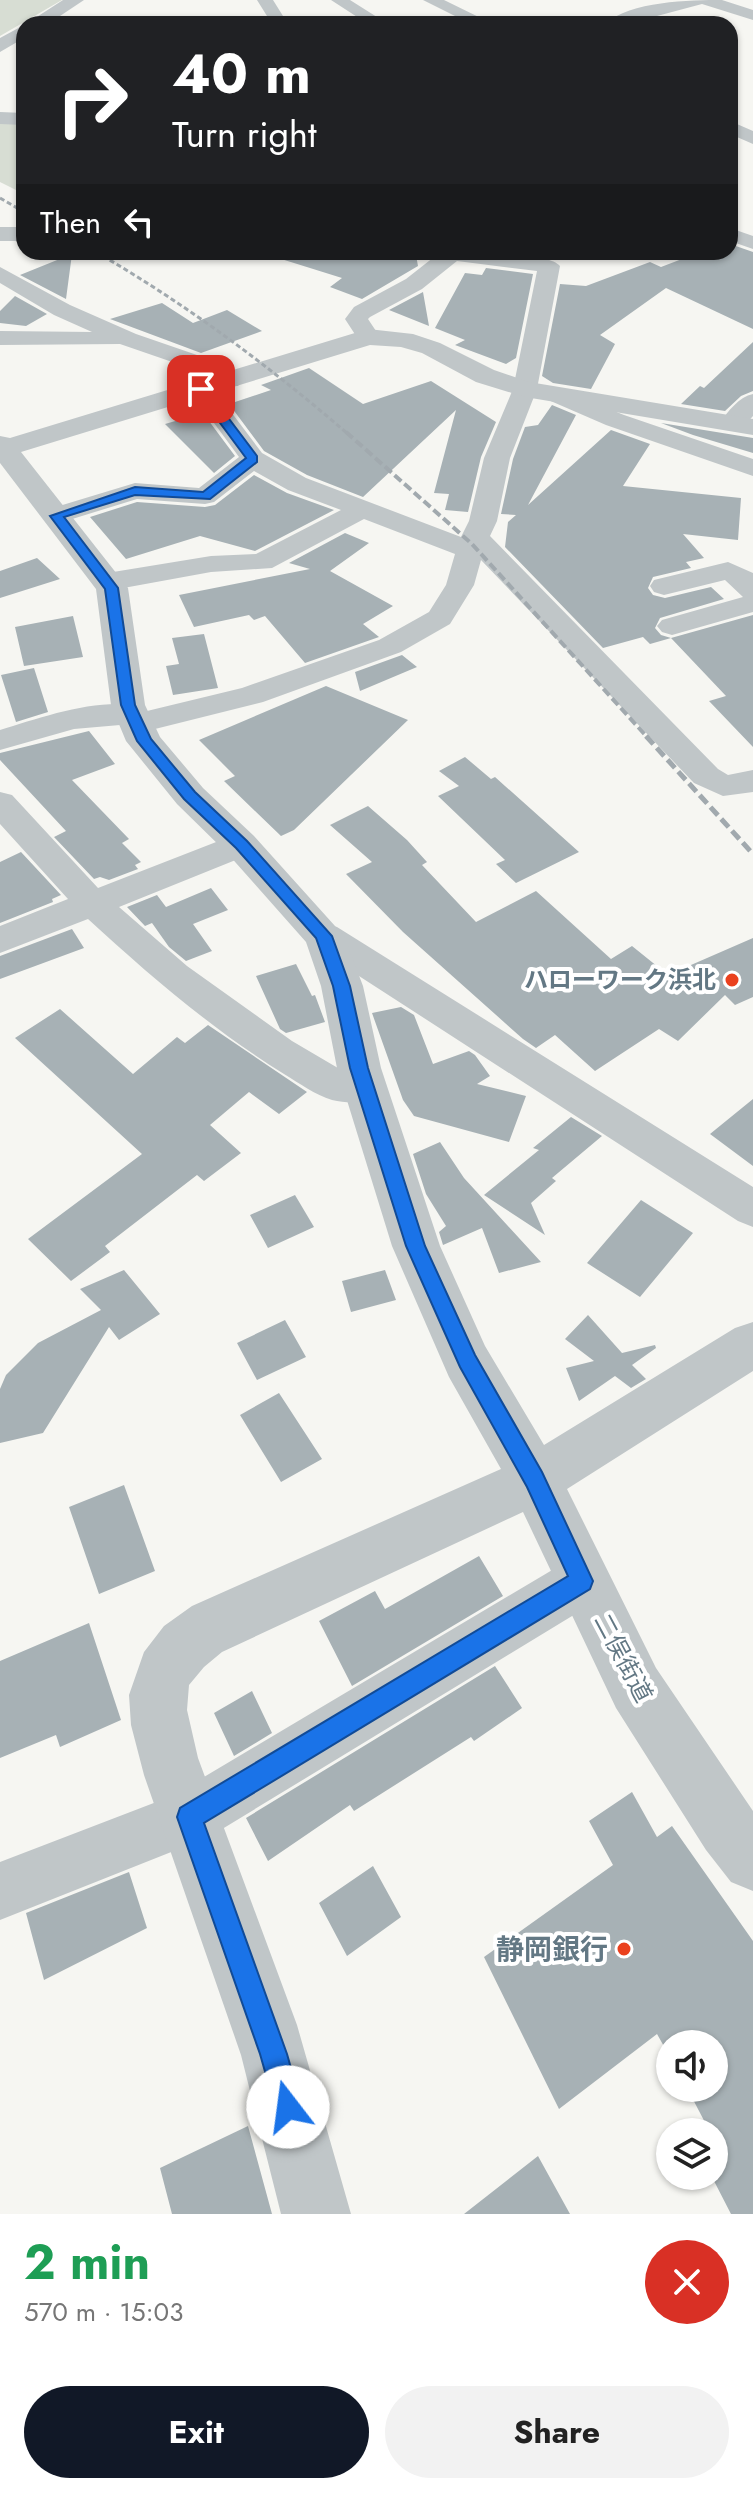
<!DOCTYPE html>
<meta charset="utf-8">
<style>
:root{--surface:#fff;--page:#f2f2f2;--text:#222;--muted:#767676;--accent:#111827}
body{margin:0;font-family:Jost,"Noto Sans JP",sans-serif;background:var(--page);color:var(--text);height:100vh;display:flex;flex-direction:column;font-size:30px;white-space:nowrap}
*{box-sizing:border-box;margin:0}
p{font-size:26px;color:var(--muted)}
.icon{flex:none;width:44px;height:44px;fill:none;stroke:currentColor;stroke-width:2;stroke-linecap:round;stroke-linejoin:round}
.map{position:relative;height:2214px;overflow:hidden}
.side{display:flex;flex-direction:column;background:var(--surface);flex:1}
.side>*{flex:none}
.banner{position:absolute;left:16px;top:16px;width:722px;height:244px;border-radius:24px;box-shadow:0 2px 6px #0004;background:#202124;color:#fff;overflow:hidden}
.buttons{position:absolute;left:656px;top:2030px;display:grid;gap:16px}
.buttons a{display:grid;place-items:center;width:72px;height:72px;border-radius:50%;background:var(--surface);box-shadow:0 2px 6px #0004;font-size:40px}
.pin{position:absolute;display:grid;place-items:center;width:68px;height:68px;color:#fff;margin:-34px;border-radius:16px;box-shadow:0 4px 12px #0006}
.me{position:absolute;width:88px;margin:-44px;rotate:345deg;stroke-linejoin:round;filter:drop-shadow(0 0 6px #0008)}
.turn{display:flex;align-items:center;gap:28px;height:168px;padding:0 24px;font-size:36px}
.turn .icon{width:104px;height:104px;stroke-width:2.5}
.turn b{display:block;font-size:56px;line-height:68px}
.then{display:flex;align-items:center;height:76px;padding:0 24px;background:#0003;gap:16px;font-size:30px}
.round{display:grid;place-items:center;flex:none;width:84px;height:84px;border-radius:42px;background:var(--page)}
.summary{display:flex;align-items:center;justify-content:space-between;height:136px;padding:0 24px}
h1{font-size:48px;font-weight:700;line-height:60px;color:#1e9e55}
.action{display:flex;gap:16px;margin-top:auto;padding:16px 24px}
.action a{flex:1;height:92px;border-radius:48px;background:var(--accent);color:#fff;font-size:32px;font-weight:700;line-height:92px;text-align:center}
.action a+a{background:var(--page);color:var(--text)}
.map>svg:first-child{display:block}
.green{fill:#d7ddd3}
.building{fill:#a7b1b5}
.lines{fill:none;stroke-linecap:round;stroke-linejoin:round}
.minor{fill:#c0c6c8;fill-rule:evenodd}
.tertiary{fill:#c0c6c8;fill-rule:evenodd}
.rail-far2{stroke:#a1a9ae;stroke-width:3;stroke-dasharray:5 3;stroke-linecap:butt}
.rail-far1{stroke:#a1a9ae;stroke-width:4;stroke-dasharray:9 4;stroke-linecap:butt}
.rail{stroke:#a1a9ae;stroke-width:5;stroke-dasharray:11 5;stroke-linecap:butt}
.route{fill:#1a73e8;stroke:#114b97;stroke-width:2}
.poi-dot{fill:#ea411e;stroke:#fff;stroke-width:3}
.labels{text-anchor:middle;stroke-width:8;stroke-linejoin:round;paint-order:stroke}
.poi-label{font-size:24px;font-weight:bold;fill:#637884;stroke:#fff;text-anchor:end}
.street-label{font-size:24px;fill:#637884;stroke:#fff}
.near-poi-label{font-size:28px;font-weight:bold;fill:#637884;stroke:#fff;text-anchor:end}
</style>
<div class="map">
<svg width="753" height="2214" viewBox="0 0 753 2214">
<rect width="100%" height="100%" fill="#f6f6f2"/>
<path class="green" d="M0 0H62L0 36Z
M0 124H24V194L0 182Z"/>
<path class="building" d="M730 244 753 252V329L666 288 600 335 615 344 591 389 553 383 542 376 560 284 586 286 650 262 661 267 695 254 730 252Z
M279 252 416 255 418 266 362 299 330 287 342 278 278 258Z
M72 254 66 299 20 275Z
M486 268 533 274 516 358 506 364 455 345 465 340 435 328 465 273 482 275Z
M423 292 429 326 389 310Z
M15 296 47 314 26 326 0 323V311Z
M162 303 193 323 227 310 262 331 201 353 110 319Z
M753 342V391L741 396 725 411 681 404 700 386 704 388Z
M309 368 363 404 431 381 496 422 481 457 468 512 445 510 449 494 434 493 456 410 363 497 307 475 264 451 229 404 271 390 261 385Z
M552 405 576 415 528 505 611 430 650 444 623 486 741 498 738 540 683 534 704 558 686 562 691 568 653 577 648 588 653 595 665 598 711 587 724 599 660 618 655 628 661 635 671 638 753 615V747L709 701 726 696 671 638 650 644 643 637 603 648 505 547 508 522 516 515 501 514 513 459 525 427 538 425Z
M203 413 235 456 214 473 165 424Z
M661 423 753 438V453L693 435Z
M254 475 287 493 334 510 255 551 200 536 126 559 90 517 137 502 205 507 215 505Z
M345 533 369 543 330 571 393 606 363 624 379 637 305 663 265 616 254 620 249 615 194 627 179 595 310 569 289 563Z
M37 558 60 579 0 598V571Z
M73 616 83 657 24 666 15 627Z
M204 634 218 688 173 695 166 666 179 664 172 638Z
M402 655 417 667 360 691 355 672Z
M34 668 48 712 16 722 1 675Z
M326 686 408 720 294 830 281 836 224 781 235 776 199 740Z
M89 731 115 764 72 780 129 839 122 843 141 862 135 865 138 869 109 880 100 877 94 879 54 837 66 831 0 760V753Z
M465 757 491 779 495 777 579 852 516 883 496 864 505 860 438 796 459 786 439 771Z
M368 806 407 840 427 862 422 865 476 922 536 891 611 959 632 946 668 975 753 938V997L735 1005 725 995 678 1041 659 1029 595 1071 555 1035 536 1048 523 1039 403 932 346 874 372 862 330 825Z
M21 852 61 895 52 899 53 902 0 923V862Z
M211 888 228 910 193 924 212 951 186 961 169 947 152 923 145 926 127 907 157 895 166 907Z
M72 929 84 948 0 979V956Z
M296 964 312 996 315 995 325 1022 286 1033 280 1029 256 976Z
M401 1007 414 1015 433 1064 469 1051 475 1055 490 1076 477 1084 526 1096 509 1142 414 1116 403 1100 372 1013Z
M60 1009 133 1074 177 1037 185 1043 208 1025 307 1092 279 1114 249 1092 210 1125 241 1153 204 1181 197 1175 105 1246 110 1252 71 1281 28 1239 142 1154 15 1038Z
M753 1099V1166L710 1134Z
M571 1117 602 1136 552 1178 556 1181 531 1203 545 1235 484 1195 539 1150 533 1148Z
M440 1142 464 1178 541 1262 499 1273 482 1228 443 1245 439 1232 446 1226 426 1194 413 1154Z
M295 1195 314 1227 268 1248 250 1215Z
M641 1200 693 1233 640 1297 587 1263Z
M124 1270 160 1314 119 1340 109 1327 43 1433 0 1443V1389L6 1375 38 1343 101 1310 80 1289Z
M385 1270 396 1300 351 1312 342 1281Z
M588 1315 622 1353 655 1345 656 1348 632 1365 646 1379 631 1388 615 1376 579 1401 566 1368 594 1361 565 1339Z
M285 1320 306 1357 257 1380 237 1343Z
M279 1393 322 1459 281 1482 240 1415Z
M124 1485 155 1571 99 1594 69 1507Z
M479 1556 503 1596 352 1686 319 1621 375 1591 385 1609Z
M89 1623 121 1720 60 1747 56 1735 0 1758V1661Z
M495 1666 522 1708 474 1741 471 1737 354 1811 350 1805 268 1861 246 1818Z
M252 1691 272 1733 234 1756 214 1713Z
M632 1792 657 1837 672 1826 753 1941V2214H731L714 2181V2132H710L687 2088H714V2044H670V2057L657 2034 559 2109 484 1957 613 1865 589 1821Z
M373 1866 401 1917 347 1956 319 1903Z
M129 1872 147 1928 44 1980 26 1913Z
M248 2126 272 2214H172L160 2168Z
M538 2156 570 2214H464Z"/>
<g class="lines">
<path class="minor" d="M257 0H273L288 24H272Z
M331 0H350L388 24H368Z
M423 0H444L493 24H471Z
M722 0 753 10V20L702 4 627 24H606C629 1 691 0 722 0Z
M730 121 753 131V144L730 134Z
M730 228 753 236V249L730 241Z
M428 252C452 252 547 250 560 266L537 389 510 458 497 521 490 536 718 769 728 775 753 770V792L723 796 694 783 481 560 474 585 450 624 401 652 263 702 135 734 124 731 120 725 74 729 0 750V730C42 717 101 696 144 707L147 711 242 688 379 640 429 612 446 585 455 554 364 519 272 568 211 572 107 591 97 588 93 582 97 576 107 573 211 556 256 554 341 510 288 490 254 471 214 502 205 504 137 499 56 524 46 522 42 516 46 510 135 483 199 488 239 457 189 389 192 384H210L262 453 306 478 461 537 469 521 484 458 513 389 537 271 457 261 422 289 370 317 368 319 380 337 376 342H360L345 319 354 307 406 279 434 257Z
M0 267 70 305 136 334 226 365 241 381 238 386H220L210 375 120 344 0 345V331L92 332 54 315 0 283Z
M555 387 624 415 753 459V476L606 425 546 399 543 394 546 389Z
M753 394V416L742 428H724L720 423C728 411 739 397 753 394Z
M728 562 753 573V612L672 635 662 632 657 626 662 620 743 597 725 580 664 595 654 592 650 586 654 580Z
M0 792 12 795 98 888 229 837 241 833 253 837 258 845 253 853 119 907 187 966 292 1041 343 1071 366 1072 380 1076 386 1087 380 1098C365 1103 348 1104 332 1100 315 1095 299 1083 284 1074 213 1030 149 975 88 919L0 953V926L68 899 0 824Z
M324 923 337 927 753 1187V1227L738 1221 311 945 306 936 311 927Z
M582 1556 600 1563 607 1581 600 1599 209 1837 0 1920V1862L172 1796 564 1563Z"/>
<path class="tertiary" d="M63 0H84L48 24H26Z
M24 25V38L0 52V38Z
M0 112 24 113V125L0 124Z
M0 227H24V241H0Z
M368 329 413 334 440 343 494 370 529 382 753 419V435L525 397 476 382 422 353 401 347 370 345 21 452 128 588 145 705 160 737 203 788 254 836 344 936 363 986 381 1068 440 1246 485 1346 544 1445 735 1328 753 1322V1371L567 1489 656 1668 753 1811V1891L731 1882 706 1850 616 1708 523 1512 222 1652 204 1667 189 1685 187 1710 198 1758 297 2025 351 2214H281L241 2055 144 1775 131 1725 129 1695 144 1652 164 1626 192 1606 501 1469 449 1377 392 1246 337 1068 321 986 306 942 228 854 177 804 126 741 111 705 96 589 0 463V436L10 438Z"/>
<path class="rail-far2" d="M0 198 24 212
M96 252C186 304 269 366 348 434"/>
<path class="rail-far1" d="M346 432 472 544 648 738"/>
<path class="rail" d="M646 736 753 854"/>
</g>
<path class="route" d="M197 387H205L257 456V462L210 499 135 495 64 517 118 588 135 705 151 739 195 792 247 841 332 936 350 986 368 1068 425 1246 475 1355 542 1472 593 1581 590 1589 204 1823 287 2054 302 2107 298 2117 288 2121 278 2117 260 2054 177 1817 180 1808 568 1576 527 1487 460 1367 406 1246 350 1068 333 986 316 938 236 848 184 799 137 741 121 705 105 589 50 516 135 487 203 492 246 458 195 389Z"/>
<g class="poi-dot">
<circle cx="732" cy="980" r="8"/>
<circle cx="624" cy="1949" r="8"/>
</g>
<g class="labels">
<g class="poi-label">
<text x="716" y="988">ハローワーク浜北</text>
</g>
<g class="street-label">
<text transform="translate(623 1658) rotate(62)" y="8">二俣街道</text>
</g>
<g class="near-poi-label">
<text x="608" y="1959">静岡銀行</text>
</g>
</g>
</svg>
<div class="buttons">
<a><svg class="icon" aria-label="sound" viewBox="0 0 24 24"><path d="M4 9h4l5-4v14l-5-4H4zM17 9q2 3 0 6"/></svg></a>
<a><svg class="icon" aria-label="layers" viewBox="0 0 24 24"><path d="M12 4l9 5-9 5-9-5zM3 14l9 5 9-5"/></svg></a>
</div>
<div class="pin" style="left:201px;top:389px;background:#d93025"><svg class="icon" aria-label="arrive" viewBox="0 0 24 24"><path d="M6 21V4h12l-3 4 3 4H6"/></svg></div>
<svg class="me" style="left:288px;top:2107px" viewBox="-20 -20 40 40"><circle r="19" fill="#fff"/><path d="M0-13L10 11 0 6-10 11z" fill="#1a73e8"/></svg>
<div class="banner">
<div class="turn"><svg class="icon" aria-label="right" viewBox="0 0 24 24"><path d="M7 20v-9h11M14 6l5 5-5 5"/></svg><div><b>40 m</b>Turn right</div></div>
<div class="then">Then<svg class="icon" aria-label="left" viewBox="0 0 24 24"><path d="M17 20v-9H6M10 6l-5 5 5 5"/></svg></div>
</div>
</div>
<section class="side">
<div class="summary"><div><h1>2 min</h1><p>570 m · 15:03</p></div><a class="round" style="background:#d93025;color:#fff"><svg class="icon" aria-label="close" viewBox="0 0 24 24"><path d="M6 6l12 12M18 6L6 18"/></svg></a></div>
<div class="action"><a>Exit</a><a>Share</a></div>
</section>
